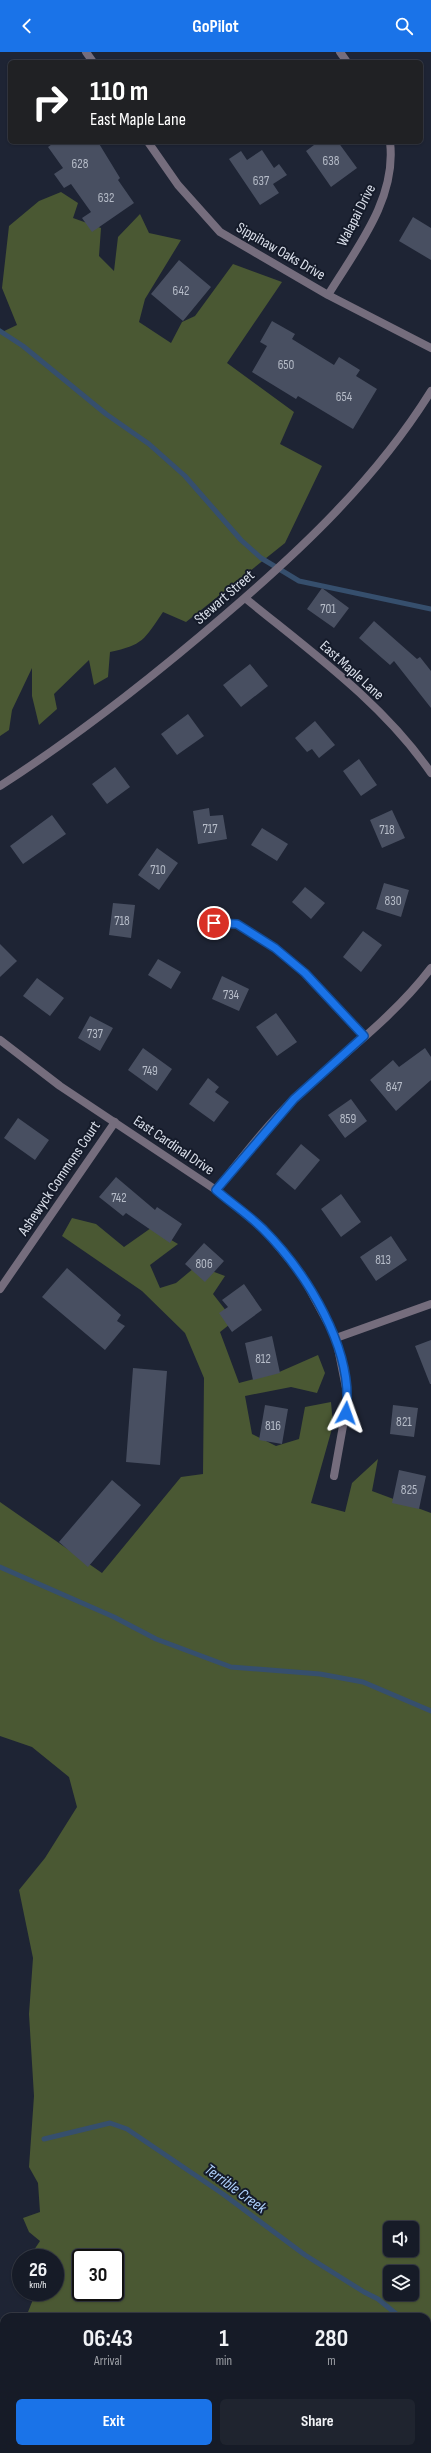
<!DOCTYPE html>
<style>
:root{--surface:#161b27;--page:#1f242f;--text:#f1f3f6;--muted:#9ea1a7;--line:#353944;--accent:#1a73e8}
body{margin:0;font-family:"Sofia Sans Condensed",sans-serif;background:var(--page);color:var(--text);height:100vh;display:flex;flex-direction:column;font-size:15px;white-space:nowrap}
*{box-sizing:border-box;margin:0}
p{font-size:13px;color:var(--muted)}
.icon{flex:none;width:22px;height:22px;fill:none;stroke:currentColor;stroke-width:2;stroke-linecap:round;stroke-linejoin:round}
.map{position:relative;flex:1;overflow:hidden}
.details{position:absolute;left:0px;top:2261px;width:431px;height:140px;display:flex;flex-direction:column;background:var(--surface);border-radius:12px 12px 0 0;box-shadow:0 1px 3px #0004,0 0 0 1px var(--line)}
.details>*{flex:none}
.top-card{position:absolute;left:8px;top:8px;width:415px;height:84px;border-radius:6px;box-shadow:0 1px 3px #0004,0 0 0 1px var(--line);background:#202124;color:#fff;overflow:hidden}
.tools{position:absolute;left:383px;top:2169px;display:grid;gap:8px}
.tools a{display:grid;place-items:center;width:36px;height:36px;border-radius:6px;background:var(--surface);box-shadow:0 1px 3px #0004,0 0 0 1px var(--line);font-size:20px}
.speed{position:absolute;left:12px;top:2197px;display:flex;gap:8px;font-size:20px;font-weight:700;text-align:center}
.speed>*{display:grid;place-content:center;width:52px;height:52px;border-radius:50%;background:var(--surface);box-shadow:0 1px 3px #0004,0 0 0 1px var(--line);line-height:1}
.speed small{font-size:10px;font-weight:400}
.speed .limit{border:2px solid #111;border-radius:6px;background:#fff;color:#111}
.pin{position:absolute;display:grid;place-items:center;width:34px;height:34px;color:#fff;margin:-17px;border:2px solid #fff;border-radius:50%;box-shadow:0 1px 4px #0007}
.me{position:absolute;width:44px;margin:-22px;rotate:4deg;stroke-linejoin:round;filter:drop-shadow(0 0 3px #0008)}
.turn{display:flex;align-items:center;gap:14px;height:84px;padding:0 16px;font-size:18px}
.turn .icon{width:52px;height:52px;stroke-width:2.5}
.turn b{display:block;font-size:28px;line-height:34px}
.eta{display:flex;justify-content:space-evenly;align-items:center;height:68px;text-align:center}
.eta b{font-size:24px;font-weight:700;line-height:28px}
.primary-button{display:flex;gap:8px;margin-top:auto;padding:8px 16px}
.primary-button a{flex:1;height:46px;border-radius:6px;background:var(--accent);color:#fff;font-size:16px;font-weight:700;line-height:46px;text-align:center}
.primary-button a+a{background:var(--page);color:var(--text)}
header{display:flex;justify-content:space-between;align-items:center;height:52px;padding:0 16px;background:var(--accent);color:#fff;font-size:18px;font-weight:700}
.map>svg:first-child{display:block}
.forest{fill:#4a5833;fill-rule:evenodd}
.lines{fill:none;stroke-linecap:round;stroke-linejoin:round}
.stream{stroke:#364f6d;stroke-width:5}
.building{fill:#484f61}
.minor{stroke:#756d7d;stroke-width:8}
.route-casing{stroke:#114b97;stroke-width:10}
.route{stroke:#1a73e8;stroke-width:7}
.labels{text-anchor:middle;stroke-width:4;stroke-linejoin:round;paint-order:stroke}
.number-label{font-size:13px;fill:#b6bcc8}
.street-label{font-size:15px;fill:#dbe0eb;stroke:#151b2a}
.water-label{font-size:16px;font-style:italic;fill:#afd1fc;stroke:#151b2a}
</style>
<header><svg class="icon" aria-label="back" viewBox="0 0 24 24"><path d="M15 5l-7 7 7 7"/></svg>GoPilot<svg class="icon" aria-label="search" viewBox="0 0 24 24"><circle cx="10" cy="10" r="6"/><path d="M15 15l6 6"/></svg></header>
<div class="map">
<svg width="431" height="2401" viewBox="0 0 431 2401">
<rect width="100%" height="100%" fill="#1e2434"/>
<path class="forest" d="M61 140 78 151 73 166 101 176 99 204 114 219 118 185 140 162 149 181 181 188 145 247 139 270 171 291 182 270 195 264 233 212 282 230 227 311 294 360 280 392 322 414 285 491 186 570 163 560C144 588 143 593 110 600L108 625 94 633 89 608 54 642 57 657 39 673 32 644V616L12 658 9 678 0 684V281L17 273 2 236 9 174 39 149Z
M72 1166 96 1172 124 1195 151 1176 178 1192 150 1213 160 1236 176 1231 194 1216 209 1218 225 1224 213 1242 234 1269 220 1280 239 1331 277 1321 318 1303 325 1321 317 1341 291 1335 245 1344 252 1382 276 1394 299 1387 305 1355 331 1350 333 1373 311 1451 345 1460 352 1431 378 1407 372 1439 431 1461V2401H17V2397H427V2265H26L36 2240H55V2206H36L32 2201 40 2189 29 2180 23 2166 40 2160 38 2131 29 2115 34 2044 29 1962 33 1906 19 1838 45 1806 77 1755 69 1725 32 1695 0 1684V1450L102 1521 181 1425 203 1422 204 1326 185 1281 142 1239 62 1184ZM390 2176H412V2198H390ZM81 2206H115V2240H81ZM390 2220H412V2242H390Z"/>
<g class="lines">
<path class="stream" d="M0 279 23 294 106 362 149 392 185 424 241 488 261 506 299 529 431 557
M0 1515 114 1565 156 1587 231 1615 320 1622 363 1630 431 1659
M44 2087 110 2071 127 2077 223 2142 305 2203 364 2240 378 2247 400 2265
M427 2287 431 2290"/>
</g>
<path class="building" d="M55 90H98L120 126 118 128 134 151 92 180 82 166 91 160 71 132 64 136 54 122 63 116 48 95Z
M318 90H338L357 116 331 135 306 99Z
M262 98 274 116 279 112 287 123 273 132 279 141 260 153 229 107 241 99 247 108Z
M413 165 431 176V208L399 189Z
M179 208 211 235 183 269 151 242Z
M272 269 295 282 292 287 334 313 339 305 360 318 356 324 377 337 353 377 298 344 296 347 252 320 267 294 260 290Z
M322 536 349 556 334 576 307 557Z
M374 569 417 607 420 605 431 619V656L394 609 390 613 359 586Z
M250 612 268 634 241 655 223 633Z
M188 662 204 684 177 703 161 682Z
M315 669 335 693 319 706 312 697 307 700 295 686Z
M359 707 377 733 361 744 343 719Z
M115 715 130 735 107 752 92 732Z
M209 756 210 764 223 763 227 787 198 792 193 759Z
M392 758 405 786 382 796 370 768Z
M52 763 66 782 23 812 10 794Z
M262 776 288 792 277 809 251 793Z
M157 796 178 811 159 838 138 823Z
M384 831 409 838 401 865 376 857Z
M305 835 325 851 311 867 292 850Z
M113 851 135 853 131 886 109 883Z
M363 879 382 893 361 920 343 905Z
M0 892 17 909 0 925Z
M158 907 181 920 171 937 148 923Z
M222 924 249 937 239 959 212 947Z
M37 926 64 946 50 964 23 944Z
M276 961 297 990 277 1004 256 975Z
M90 964 113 976 100 999 78 986Z
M143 996 172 1017 157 1039 128 1018Z
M425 996 431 1005V1028L396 1059 370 1028 393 1008 399 1015Z
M208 1026 219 1035 215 1040 229 1050 214 1070 189 1052Z
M351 1047 367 1069 345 1086 328 1063Z
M18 1066 49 1088 35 1108 4 1086Z
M301 1092 320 1108 295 1138 276 1122Z
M116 1125 155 1158 157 1155 182 1172 170 1191 126 1161 123 1164 99 1145Z
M341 1142 361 1170 341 1185 321 1157Z
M391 1184 407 1208 376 1229 360 1205Z
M204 1191 224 1209 205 1230 185 1212Z
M67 1216 121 1263 117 1269 125 1274 105 1298 42 1245Z
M244 1232 262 1258 232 1280 219 1261 228 1255 222 1248Z
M272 1284 280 1321 253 1328 245 1291Z
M431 1288V1332H430L415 1294Z
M133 1316 167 1319 160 1413 126 1410Z
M265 1353 288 1357 282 1392 259 1388Z
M393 1353 418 1356 414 1385 390 1382Z
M399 1418 426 1424 419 1457 392 1451Z
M112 1428 141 1453 88 1515 59 1490Z"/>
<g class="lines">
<path class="minor" d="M86 0 93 10
M340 0 347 10
M148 90 178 133 220 180 328 243 431 296
M328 243C356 197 397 147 390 90
M245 546C310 599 383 651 431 721
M0 734C79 683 154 624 226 562 303 496 377 426 431 339
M214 871 237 872 275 896 305 921 364 984
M0 988 60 1034 216 1138 263 1176 302 1223 336 1286 348 1346 334 1424
M216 1138C241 1107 266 1074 295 1046 341 1003 393 966 431 916
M0 1237 115 1070
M336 1286 431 1252"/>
</g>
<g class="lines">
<g class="route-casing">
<path id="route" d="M214 871 237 872 275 896 305 921 364 984 294 1047 216 1138C231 1151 249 1163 263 1177 306 1220 355 1298 346 1361"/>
</g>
<use href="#route" class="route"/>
</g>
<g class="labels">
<g class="number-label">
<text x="331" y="113">638</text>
<text x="80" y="116">628</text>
<text x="261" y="133">637</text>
<text x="106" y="150">632</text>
<text x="181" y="243">642</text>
<text x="286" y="317">650</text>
<text x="344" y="349">654</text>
<text x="328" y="561">701</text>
<text x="210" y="781">717</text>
<text x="387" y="782">718</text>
<text x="158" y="822">710</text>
<text x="393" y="853">830</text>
<text x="122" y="873">718</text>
<text x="231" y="947">734</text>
<text x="95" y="986">737</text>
<text x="150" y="1023">749</text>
<text x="394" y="1039">847</text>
<text x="348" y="1071">859</text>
<text x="119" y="1150">742</text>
<text x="383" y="1212">813</text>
<text x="204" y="1216">806</text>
<text x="263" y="1311">812</text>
<text x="404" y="1374">821</text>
<text x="273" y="1378">816</text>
<text x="409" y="1442">825</text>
</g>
<g class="street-label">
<text transform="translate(356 163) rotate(-63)" y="5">Walapai Drive</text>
<text transform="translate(281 199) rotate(30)" y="5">Sippihaw Oaks Drive</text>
<text transform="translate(224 545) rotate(-41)" y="5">Stewart Street</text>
<text transform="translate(352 618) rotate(42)" y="5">East Maple Lane</text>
<text transform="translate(174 1093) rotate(34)" y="5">East Cardinal Drive</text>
<text transform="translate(59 1126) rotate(-56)" y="5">Ashewyck Commons Court</text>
</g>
<g class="water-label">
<text transform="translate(236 2136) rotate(36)" y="6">Terrible Creek</text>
</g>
</g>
</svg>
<div class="tools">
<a><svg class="icon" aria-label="sound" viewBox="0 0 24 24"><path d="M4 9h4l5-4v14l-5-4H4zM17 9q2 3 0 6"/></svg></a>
<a><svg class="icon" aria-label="layers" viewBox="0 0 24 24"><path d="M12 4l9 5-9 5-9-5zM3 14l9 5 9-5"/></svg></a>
</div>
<div class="speed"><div>26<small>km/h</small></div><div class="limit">30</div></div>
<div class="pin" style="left:214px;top:871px;background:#d93025"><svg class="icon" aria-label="arrive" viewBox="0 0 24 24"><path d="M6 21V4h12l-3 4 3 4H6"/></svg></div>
<svg class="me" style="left:346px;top:1361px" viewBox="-20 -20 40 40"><path d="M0-17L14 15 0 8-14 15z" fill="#1a73e8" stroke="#fff" stroke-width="4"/></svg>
<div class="top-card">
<div class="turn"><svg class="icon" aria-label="right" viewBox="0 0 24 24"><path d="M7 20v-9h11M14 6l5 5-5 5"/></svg><div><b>110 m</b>East Maple Lane</div></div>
</div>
<section class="details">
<div class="eta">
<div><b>06:43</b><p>Arrival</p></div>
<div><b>1</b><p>min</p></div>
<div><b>280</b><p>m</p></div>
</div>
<div class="primary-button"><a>Exit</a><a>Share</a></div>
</section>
</div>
